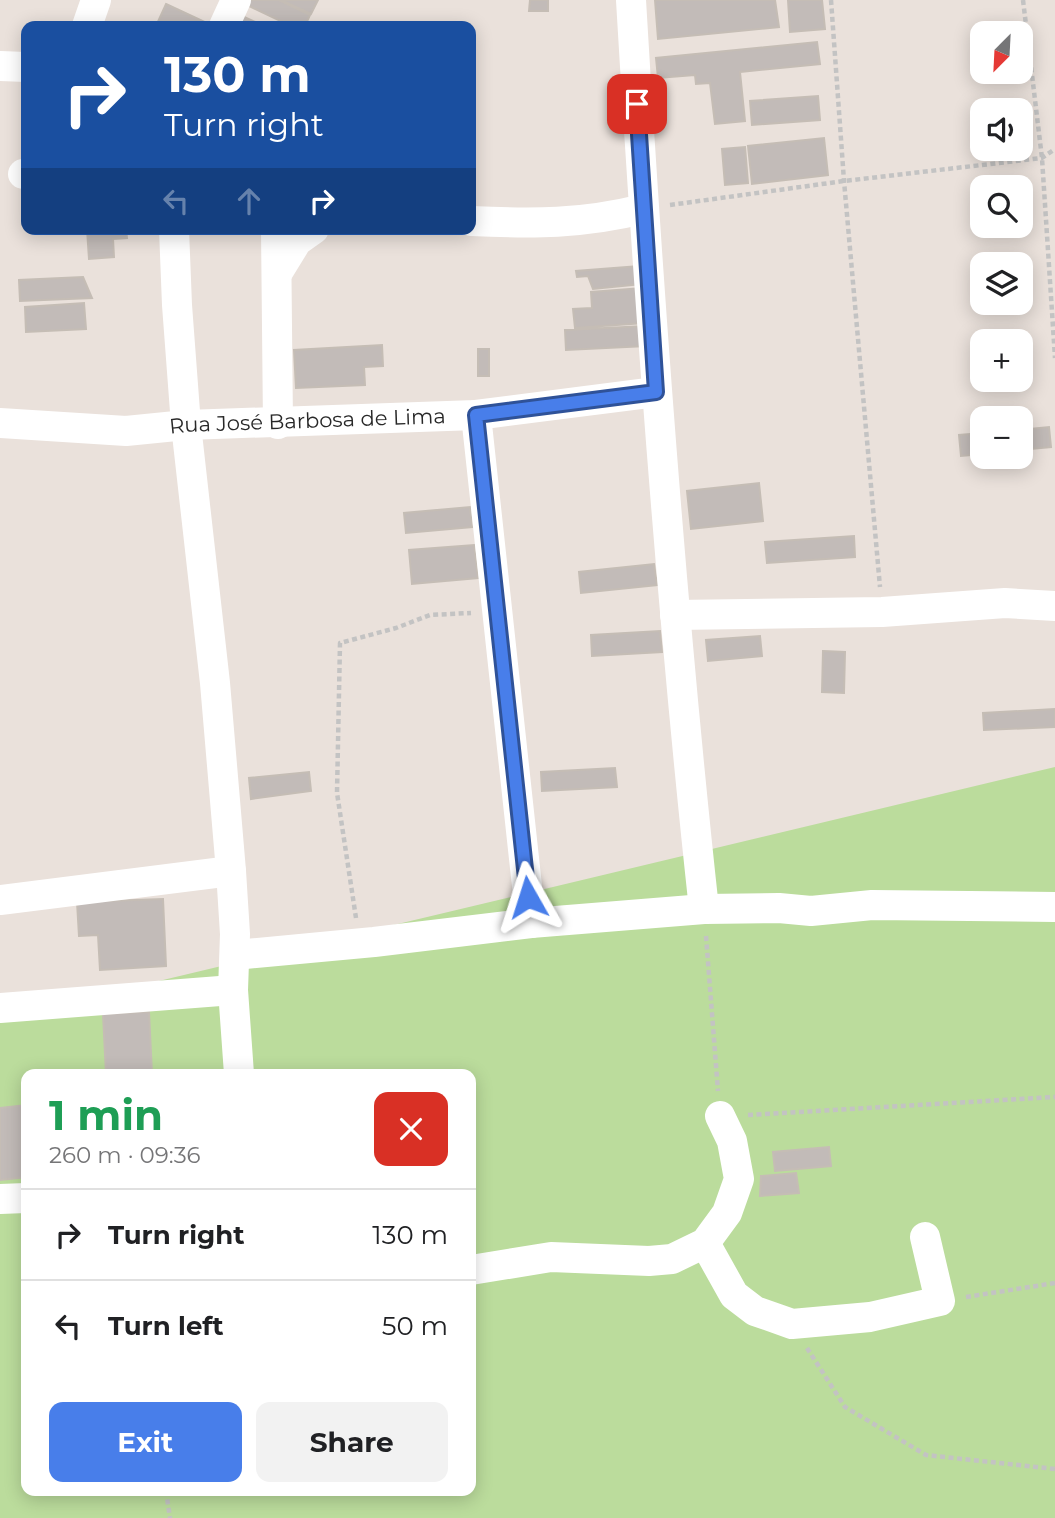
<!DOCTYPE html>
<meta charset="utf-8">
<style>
:root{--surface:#fff;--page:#f2f2f2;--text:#202124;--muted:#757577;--line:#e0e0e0;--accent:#487eea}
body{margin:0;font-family:Montserrat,sans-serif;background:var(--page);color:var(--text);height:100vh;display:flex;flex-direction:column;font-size:26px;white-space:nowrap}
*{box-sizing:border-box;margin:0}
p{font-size:23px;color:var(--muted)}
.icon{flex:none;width:38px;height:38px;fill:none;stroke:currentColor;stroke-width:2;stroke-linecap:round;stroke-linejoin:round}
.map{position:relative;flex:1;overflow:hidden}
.sheet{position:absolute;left:21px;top:1069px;width:455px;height:427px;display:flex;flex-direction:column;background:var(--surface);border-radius:14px;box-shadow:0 4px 18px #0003}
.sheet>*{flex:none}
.top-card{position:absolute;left:21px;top:21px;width:455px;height:214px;border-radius:14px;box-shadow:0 4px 18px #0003;background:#1a4fa0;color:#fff;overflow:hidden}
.needle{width:46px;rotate:204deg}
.fabs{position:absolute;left:970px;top:21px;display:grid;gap:14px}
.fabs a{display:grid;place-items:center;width:63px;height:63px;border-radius:14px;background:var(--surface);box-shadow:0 4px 18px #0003;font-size:35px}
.pin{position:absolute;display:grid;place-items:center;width:60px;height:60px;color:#fff;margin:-30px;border-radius:14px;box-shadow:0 4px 10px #0006}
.me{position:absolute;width:77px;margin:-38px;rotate:354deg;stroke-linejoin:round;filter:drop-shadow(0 0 5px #0008)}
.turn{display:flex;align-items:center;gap:24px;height:147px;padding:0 28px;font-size:32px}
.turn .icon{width:91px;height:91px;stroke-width:2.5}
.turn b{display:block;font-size:49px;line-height:60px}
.lanes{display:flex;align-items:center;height:66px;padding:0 28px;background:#0003;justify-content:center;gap:35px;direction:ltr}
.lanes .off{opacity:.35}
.round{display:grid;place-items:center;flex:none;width:74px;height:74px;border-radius:14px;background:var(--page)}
.head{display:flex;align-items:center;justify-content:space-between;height:119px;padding:0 28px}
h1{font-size:42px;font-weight:700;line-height:52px;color:#1e9e55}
.primary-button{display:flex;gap:14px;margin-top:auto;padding:14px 28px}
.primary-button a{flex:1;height:80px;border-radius:14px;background:var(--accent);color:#fff;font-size:28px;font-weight:700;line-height:80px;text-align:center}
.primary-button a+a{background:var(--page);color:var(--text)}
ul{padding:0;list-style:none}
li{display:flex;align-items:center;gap:21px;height:91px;padding:0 28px;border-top:2px solid var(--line)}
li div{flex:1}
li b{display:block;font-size:26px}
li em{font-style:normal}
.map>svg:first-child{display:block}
.green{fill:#bbdc9c;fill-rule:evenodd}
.building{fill:#c2bbb8;stroke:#c5bdb5;stroke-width:2}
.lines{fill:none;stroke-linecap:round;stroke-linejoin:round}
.path{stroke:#c3c3c3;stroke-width:4.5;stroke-dasharray:5 3.5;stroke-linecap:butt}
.minor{stroke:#fff;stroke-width:30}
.route-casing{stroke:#2f5298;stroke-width:18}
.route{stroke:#487eea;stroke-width:12}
.labels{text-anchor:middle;stroke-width:6;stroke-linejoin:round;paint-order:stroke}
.street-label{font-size:21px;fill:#282828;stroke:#fff}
</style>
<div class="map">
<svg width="1055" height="1518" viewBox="0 0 1055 1518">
<rect width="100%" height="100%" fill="#eae1db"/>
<path class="green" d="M1055 767V1518H0V1019ZM26 1074H471V1491H26Z"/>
<path class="building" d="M249 0H279L310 15 305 26H291L247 5Z
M281 0H318L311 14Z
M530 0H548V11H529Z
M655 0H775L779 27 658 39Z
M788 0H822L825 29 790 32Z
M166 4 209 24 208 26H156Z
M242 16 264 26H237Z
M817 42 820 64 740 72 745 121 715 124 710 83 696 84 695 75 658 78 656 58Z
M818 96 820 120 752 125 750 101Z
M824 138 828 175 752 184 748 146Z
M745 147 748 183 725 185 722 149Z
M87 229H126L127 238 113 239 114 257 89 259Z
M639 266 641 284 593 289 588 276 577 277 576 271Z
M83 277 92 298 20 301 19 280Z
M642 288 644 323 575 328 573 309 592 308 591 292Z
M84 303 86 329 26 332 25 307Z
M645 326 646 346 566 350 565 330Z
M382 345 383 366 364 367 365 385 296 388 294 350Z
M478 349H489V376H478Z
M1049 427 1051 447 1020 450V430Z
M982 433V454L961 456 959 435Z
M759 483 763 521 691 529 687 491Z
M470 507 472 527 406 533 404 513Z
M854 536 855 557 767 563 765 542Z
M474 545 478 578 412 584 409 550Z
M654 564 657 585 581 593 579 572Z
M660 631 662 652 592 656 591 635Z
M760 636 762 656 708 661 706 640Z
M823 651 845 652 844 693 822 692Z
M1055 709V727L984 730 983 713Z
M615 768 617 787 542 791 541 772Z
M309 772 311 791 251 799 249 778Z
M163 899 166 966 100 970 98 935 79 936 77 902Z
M149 1012 152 1074H106L103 1014Z
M26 1105V1177L0 1180V1108Z
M829 1147 831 1166 775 1171 773 1152Z
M796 1173 799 1193 760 1196 761 1176Z"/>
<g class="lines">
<path class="path" d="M831 0 844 181 880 587
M1023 0 1042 158 1055 358
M670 205 844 181 1042 158 1055 149
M356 918 337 793 340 643 396 628 430 615 471 613
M706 936 718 1091
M748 1115 1055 1097
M966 1297 1055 1283
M807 1348 845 1407 926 1455 1055 1469
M166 1491 170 1518"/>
<g class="minor">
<path d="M631 0C649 304 671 607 704 909"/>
<path d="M87 26 96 0"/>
<path d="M224 26 236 0"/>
<path d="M0 66 26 67"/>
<path d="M23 174H26"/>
<path d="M471 221C533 224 582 224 643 209"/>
<path d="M174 229 177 305 186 425 215 683 231 871 235 934 233 990 239 1074"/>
<path d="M276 229 278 424"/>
<path d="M278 272 297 241 314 229"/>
<path d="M476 415 531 923"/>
<path id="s1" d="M0 423 126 431 186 425 476 415 656 392"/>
<path d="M675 615 882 612 1005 603 1055 606"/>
<path d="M0 900 231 871"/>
<path d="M235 955 374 942 531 923 704 909 779 908 811 911 872 905 1055 907"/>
<path d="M0 1008 233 990"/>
<path d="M0 1199 26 1198"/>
<path d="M705 1243 734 1295 755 1311 792 1324 870 1317 940 1301 925 1237"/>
<path d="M471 1270 551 1257 649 1261 672 1259 705 1243 727 1213 739 1179 732 1141 720 1116"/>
</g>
</g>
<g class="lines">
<g class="route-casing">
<path id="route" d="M528 897 476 415 656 392 637 104"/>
</g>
<use href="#route" class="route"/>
</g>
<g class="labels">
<g class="street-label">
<text dy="7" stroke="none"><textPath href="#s1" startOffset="308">Rua José Barbosa de Lima</textPath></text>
</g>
</g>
</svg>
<div class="fabs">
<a><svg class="needle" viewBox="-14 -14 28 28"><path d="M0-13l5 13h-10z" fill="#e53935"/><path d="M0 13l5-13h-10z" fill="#757577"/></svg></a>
<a><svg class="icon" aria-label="sound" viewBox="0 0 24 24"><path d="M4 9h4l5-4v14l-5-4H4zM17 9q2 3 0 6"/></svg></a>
<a><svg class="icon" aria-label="search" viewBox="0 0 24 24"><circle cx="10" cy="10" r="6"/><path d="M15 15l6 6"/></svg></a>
<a><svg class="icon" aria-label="layers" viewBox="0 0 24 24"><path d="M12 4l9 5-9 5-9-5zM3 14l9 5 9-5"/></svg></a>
<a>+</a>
<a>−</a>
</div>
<div class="pin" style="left:637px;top:104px;background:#d93025"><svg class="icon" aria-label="arrive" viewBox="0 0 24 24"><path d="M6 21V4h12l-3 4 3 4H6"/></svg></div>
<svg class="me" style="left:528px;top:897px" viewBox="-20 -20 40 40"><path d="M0-17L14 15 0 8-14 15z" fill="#487eea" stroke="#fff" stroke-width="4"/></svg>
<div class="top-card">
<div class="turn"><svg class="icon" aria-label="right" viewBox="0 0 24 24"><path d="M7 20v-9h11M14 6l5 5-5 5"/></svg><div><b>130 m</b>Turn right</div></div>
<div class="lanes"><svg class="icon off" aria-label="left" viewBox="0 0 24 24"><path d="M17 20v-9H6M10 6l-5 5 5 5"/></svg><svg class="icon off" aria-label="ahead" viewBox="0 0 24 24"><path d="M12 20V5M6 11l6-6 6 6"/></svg><svg class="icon" aria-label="right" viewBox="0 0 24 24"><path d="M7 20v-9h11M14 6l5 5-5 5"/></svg></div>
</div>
<section class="sheet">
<div class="head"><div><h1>1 min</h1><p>260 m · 09:36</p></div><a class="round" style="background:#d93025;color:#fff"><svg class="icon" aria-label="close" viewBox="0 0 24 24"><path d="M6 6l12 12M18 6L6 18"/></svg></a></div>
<ul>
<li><svg class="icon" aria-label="right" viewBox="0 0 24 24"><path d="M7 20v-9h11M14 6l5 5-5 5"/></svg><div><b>Turn right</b></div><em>130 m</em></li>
<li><svg class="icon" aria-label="left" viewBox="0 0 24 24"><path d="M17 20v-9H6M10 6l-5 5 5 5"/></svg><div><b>Turn left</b></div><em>50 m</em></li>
</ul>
<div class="primary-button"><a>Exit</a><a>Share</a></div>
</section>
</div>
